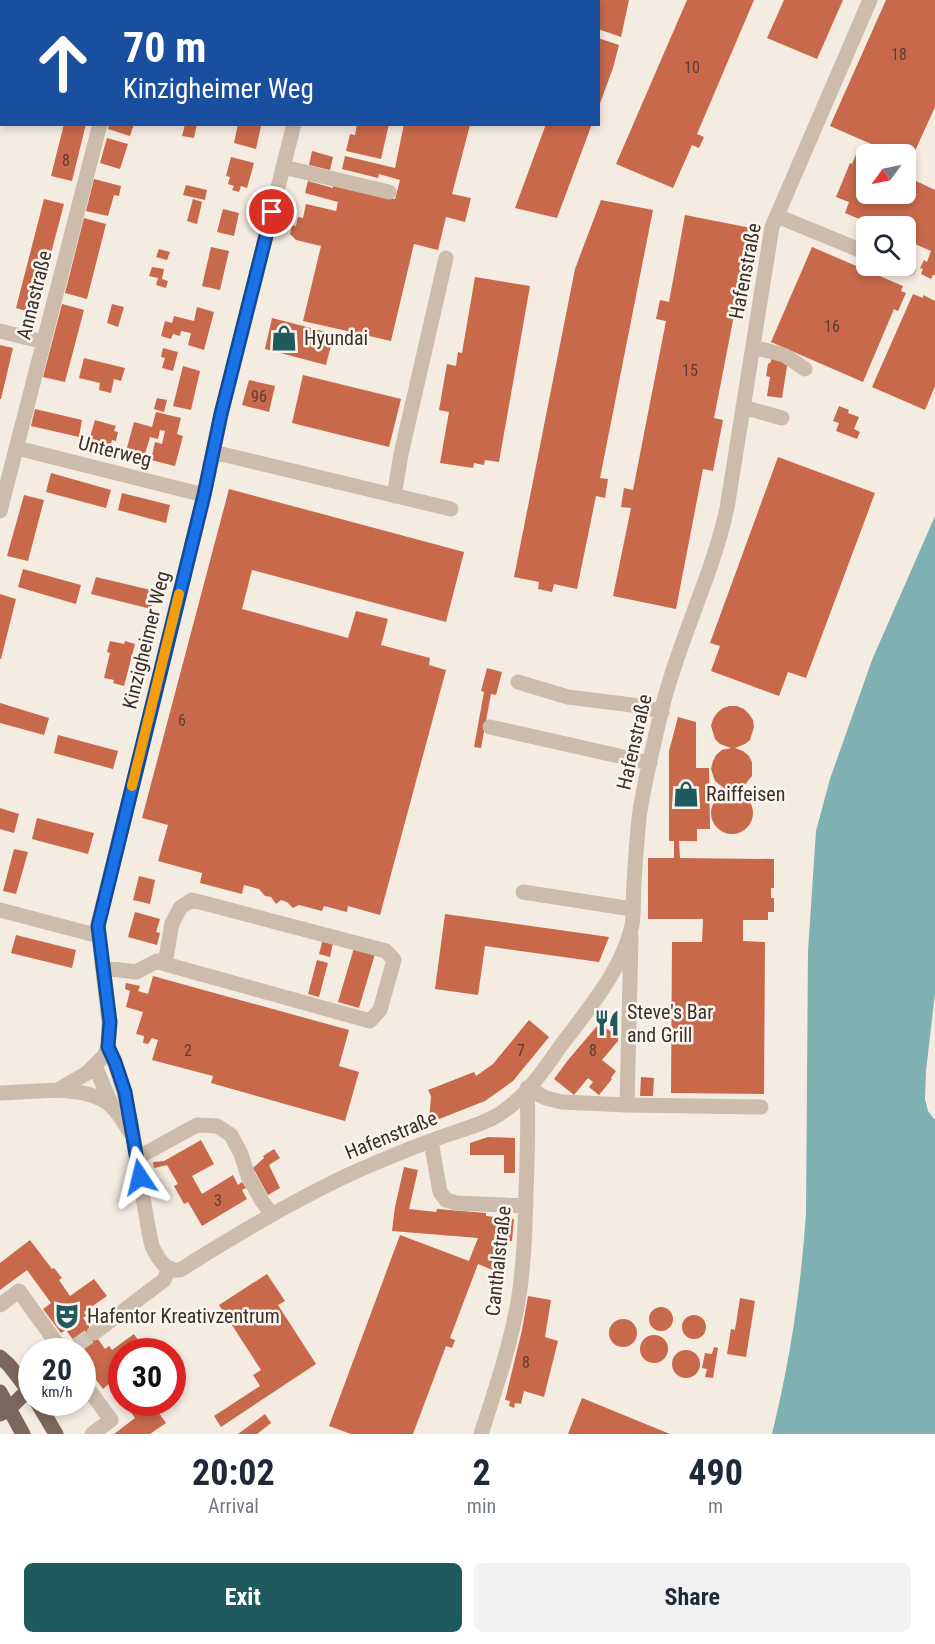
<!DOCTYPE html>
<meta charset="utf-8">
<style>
:root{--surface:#fff;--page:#f2f2f3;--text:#1f2937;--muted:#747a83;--accent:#1f5a5e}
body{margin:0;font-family:"Roboto Condensed",sans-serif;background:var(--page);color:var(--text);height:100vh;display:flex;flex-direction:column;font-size:22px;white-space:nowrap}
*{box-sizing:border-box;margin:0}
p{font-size:20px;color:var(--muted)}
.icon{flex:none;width:33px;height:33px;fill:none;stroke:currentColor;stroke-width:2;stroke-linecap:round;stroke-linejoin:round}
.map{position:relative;height:1434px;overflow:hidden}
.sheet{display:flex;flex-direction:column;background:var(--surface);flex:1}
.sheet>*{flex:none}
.top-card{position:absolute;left:0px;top:0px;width:600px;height:126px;box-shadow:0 3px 9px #0003;background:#1a4fa0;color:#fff;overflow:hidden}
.needle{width:39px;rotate:237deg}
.tools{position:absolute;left:856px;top:144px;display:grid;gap:12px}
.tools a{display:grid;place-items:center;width:60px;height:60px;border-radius:9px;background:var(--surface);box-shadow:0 3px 9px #0003;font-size:30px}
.speed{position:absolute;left:18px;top:1338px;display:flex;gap:12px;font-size:30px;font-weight:700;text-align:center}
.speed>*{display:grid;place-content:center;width:78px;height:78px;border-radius:50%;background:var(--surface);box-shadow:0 3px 9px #0003;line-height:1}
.speed small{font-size:15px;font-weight:400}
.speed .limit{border:9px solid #d22;background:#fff;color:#111}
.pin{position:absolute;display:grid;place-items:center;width:51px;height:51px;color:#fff;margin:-26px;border:3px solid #fff;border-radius:50%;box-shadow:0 2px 6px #0007}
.me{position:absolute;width:66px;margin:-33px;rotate:350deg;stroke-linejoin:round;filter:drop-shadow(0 0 4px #0008)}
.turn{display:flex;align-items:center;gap:21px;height:126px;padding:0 24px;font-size:27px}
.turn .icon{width:78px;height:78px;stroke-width:2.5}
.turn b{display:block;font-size:42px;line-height:51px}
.eta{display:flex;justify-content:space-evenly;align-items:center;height:102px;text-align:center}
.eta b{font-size:36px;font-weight:700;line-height:42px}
.cta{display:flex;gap:12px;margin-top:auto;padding:12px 24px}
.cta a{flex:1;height:69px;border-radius:9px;background:var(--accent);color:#fff;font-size:24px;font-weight:700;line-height:69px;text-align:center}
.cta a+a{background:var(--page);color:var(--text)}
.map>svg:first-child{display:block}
.water{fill:#7fb0b2}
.building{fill:#c8694b}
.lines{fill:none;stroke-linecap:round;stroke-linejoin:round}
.minor-tunnel{stroke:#cfc6bd;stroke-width:15;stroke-dasharray:15 8;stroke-linecap:butt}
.minor{stroke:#cdbbac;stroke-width:15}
.major{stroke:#7d675c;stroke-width:15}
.route-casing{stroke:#114b97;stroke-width:15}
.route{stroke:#1a73e8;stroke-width:10}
.slow{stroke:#f59e0b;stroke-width:10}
.labels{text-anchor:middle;stroke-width:5;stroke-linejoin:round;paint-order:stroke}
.number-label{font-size:16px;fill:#5e3e33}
.street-label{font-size:20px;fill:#3b302b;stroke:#fbf5ee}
.poi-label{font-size:20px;fill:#3b302b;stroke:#fbf5ee;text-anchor:start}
</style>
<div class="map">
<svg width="935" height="1434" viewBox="0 0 935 1434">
<rect width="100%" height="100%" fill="#f4ebe1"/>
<path class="water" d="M935 516V993L926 1071 925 1099 928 1111 935 1120V1434H772C790 1361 801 1288 806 1213L808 951 816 831 830 779 872 660Z"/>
<path class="building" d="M598 0H629L621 37 598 29Z
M687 0H754L697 134 704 137 699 148 692 145 673 188 616 164Z
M784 0H843L817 59 767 38Z
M886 0H935V107L910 162 906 160V154H894L830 126Z
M598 38 619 45 613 68 599 106Z
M64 124H86L72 181 51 176Z
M109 124H134L130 136 108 129Z
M185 124H197L194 138 182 136Z
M238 124H254L261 126 256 149 234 143Z
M357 124H389L381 159 346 151 350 134 355 135Z
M404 124 470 125 452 194 471 198 465 222 446 217 438 250 414 244 391 341 303 321 321 246 296 240 290 234 292 225 296 226 298 217 303 218 306 204 336 211 338 202 305 193 308 181 333 188V184L395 199 400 180 379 174 378 178 342 169 345 156 395 168Z
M546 124H592L557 218 515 208Z
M107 138 128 144 120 169 100 163Z
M858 150 867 154V194H906V186L913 189 916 181 935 190V275H933L931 279 921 274 923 269 920 268 924 260 927 262 931 251 906 240V226H876L845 213 849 202 836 197 850 163 852 164Z
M312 151 333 157 330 170 309 165Z
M231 157 254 163 247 188 241 186 239 192 232 190 234 186 228 184 230 177 226 176Z
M94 179 121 186 119 196 114 195 108 216 86 211Z
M186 185 207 190 205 200 183 195Z
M44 199 64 204 35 314 16 308Z
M193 199 202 202 197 224 187 221Z
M601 200 653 210 600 478 608 479 605 498 596 496 577 589 554 584 552 592 538 589 539 582 514 577 575 269Z
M223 209 239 213 234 236 217 232Z
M685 215 751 228 714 418 723 420 713 471 703 469 676 609 613 596 631 508 621 507 624 488 633 490 666 321 656 319 660 300 669 302Z
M84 218 106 224 87 299 65 293Z
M211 247 229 251 220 290 202 286Z
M812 247 903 286 901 291 906 293 898 311 894 309 863 382 771 342Z
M159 249 170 252 167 260 156 257Z
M152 267 164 269 162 279 168 281 166 288 156 285 158 278 149 276Z
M475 277 530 286 499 462 485 460 484 465 474 463 473 468 440 463 449 412 439 410 447 364 456 366 458 352 462 353Z
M913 294 923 298V295L935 301V386L925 410 872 387Z
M62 304 84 310 65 382 43 377Z
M112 304 124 307 118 327 107 323Z
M197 307 214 312 204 350 188 345 191 333 181 331 180 336 173 334 171 339 161 336 165 321 172 323 174 316 194 321Z
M272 318 334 334 326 365 265 349Z
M0 345 13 348 1 399H0Z
M163 348 178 352 173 371 162 368 165 358 161 357Z
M84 358 125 368 121 381 114 379 111 393 99 390 100 383 79 378Z
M771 358 788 360 782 398 767 396 770 377 766 376 768 364 771 362Z
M183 366 200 371 191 410 173 406Z
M303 375 401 399 389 447 292 423Z
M249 380 275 386 269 412 242 405Z
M157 398 167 400 164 412 154 409Z
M839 406 849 410 848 413 859 417 854 429 860 432 857 439 836 431 839 423 833 421Z
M35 409 82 420 79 437 31 426Z
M156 412 181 418 177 434 183 436 175 466 151 460 155 442 162 444 165 431 160 430 158 439 150 437 144 457 126 451 134 422 152 427Z
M95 420 116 426 114 431 118 432 116 441 112 440 110 448 103 446 101 454 86 451Z
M778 457 875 493 806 678 788 672 779 696 711 671 720 646 710 643Z
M51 473 111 490 106 508 46 492Z
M229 489 464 552 446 622 252 570 242 609 348 638 356 611 388 619 381 645 430 658 429 665 446 670 380 915 348 906 347 912 324 906 322 911 299 905 293 908 287 902 281 900 276 904 271 897 265 896 259 889 244 885 242 894 200 883 202 873 158 861 168 825 142 818Z
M122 493 170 505 166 523 118 510Z
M24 495 44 500 28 561 7 556Z
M23 569 81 585 76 604 18 587Z
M96 577 155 591 151 609 91 594Z
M0 594 16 599 1 659H0Z
M110 641 124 644 125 641 135 644 124 686 113 683 114 680 104 678 110 653 107 652Z
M487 668 502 672 496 695 491 694 481 748 474 747 484 692 481 691Z
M0 703 49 718 44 735 0 723Z
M729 706H737L744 709 749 714 753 720 754 727 750 740 745 744 735 748 743 751 749 756 752 762V776L744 786 732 790 725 789 715 781 711 769 713 761 716 755 722 750 731 748 720 744 715 739 711 726 713 719 717 713 723 708Z
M678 717 696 722V768H709L710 829H697V841H679L680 858 774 859V888H771V898H774V912H768V920H743V941L765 942 764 1094 671 1093 672 942H702L703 919H648V858H674V841H669V751Z
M58 735 118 751 113 769 54 753Z
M711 813a21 21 0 1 1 42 0a21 21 0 1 1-42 0Z
M0 808 19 814 14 833 0 829Z
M37 818 94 833 88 854 32 839Z
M14 849 28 852 16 894 3 891Z
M139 876 155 880 150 904 133 900Z
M135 912 160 919 156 932 160 933 157 945 128 937Z
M445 914 609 937 599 962 485 946 478 995 435 989Z
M16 935 76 950 72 968 11 953Z
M323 939 333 943 330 957 319 954Z
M354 948 375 954 359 1008 338 1002Z
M317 960 328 963 319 997 308 994Z
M153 976 349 1030 339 1066 359 1072 345 1121 211 1083 213 1076 152 1060 158 1040 152 1038 148 1044 143 1043 144 1036 136 1034 143 1012 126 1007 130 991 125 989 126 983 140 986 138 991 148 994Z
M529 1020 549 1037 513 1081 485 1101 429 1123 431 1096 428 1090 474 1072 476 1076 493 1064Z
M605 1023 607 1029 618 1035V1041L602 1060 616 1071 611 1078 612 1079 599 1095 589 1087 593 1082 588 1078 574 1095 554 1079 568 1060 597 1026Z
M641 1077 654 1078 653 1096H640Z
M488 1137 515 1138V1173H504V1155H470V1143Z
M201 1140 214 1164 192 1176 202 1194 233 1175 238 1185 242 1182 246 1188 242 1190 247 1199 202 1226 188 1202 184 1204 174 1186 178 1184 167 1165 154 1168 153 1162 164 1161Z
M274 1149 280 1158 269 1165 280 1188 268 1195 253 1168 264 1158 263 1156Z
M404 1167 418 1170 409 1209 436 1212 437 1209 486 1213V1216L514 1219 512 1241 494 1240 505 1245 495 1271 478 1264 450 1338 455 1340 452 1348 446 1346 413 1434H351L329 1426 400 1235 469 1261 478 1238 392 1231 395 1207Z
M30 1240 52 1269 54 1268 62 1278 59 1280 70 1296 94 1279 107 1296 84 1312 86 1316 83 1318 105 1349 109 1346 112 1350 134 1334 146 1352H122V1399L110 1383 103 1389 84 1364 88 1361 82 1352 66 1330 61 1333 43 1309 51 1303 27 1270 0 1290V1263Z
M267 1274 285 1301 278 1305 316 1364 221 1427 214 1416 260 1386 253 1375 261 1370 219 1305Z
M528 1296 551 1300 545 1337 558 1341 544 1397 524 1391 521 1404 515 1403 514 1408 509 1406 510 1401 505 1400 522 1330Z
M740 1298 755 1301 746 1357 727 1354 731 1329 735 1330Z
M649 1319a12 12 0 1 1 24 0a12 12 0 1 1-24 0Z
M682 1327a12 12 0 1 1 24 0a12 12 0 1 1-24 0Z
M609 1333a14 14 0 1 1 28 0a14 14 0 1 1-28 0Z
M640 1349a14 14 0 1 1 28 0a14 14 0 1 1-28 0Z
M714 1347 718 1348 713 1378 705 1377 707 1369 702 1368 705 1353 712 1354Z
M672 1364a14 14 0 1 1 28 0a14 14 0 1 1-28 0Z
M582 1398 670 1434H568Z
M124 1402H151L166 1423 150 1434H114L135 1418Z
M265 1414 271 1423 257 1434H238Z"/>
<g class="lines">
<path class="minor-tunnel" d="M77 1345 94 1333"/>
<path class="minor" d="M134 0 140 2
M323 2V0
M283 167 389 192
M777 216 867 253
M900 266 909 269
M0 331 44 342
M753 347 784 355 805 369
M743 407 782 418
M17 448 204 495
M213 452 451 509
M394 496 401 454 446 258
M0 511 100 124
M518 682 568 697 640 706 662 712
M490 727 650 763
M523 892 632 909
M0 910 99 936
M103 968 136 972 157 961 165 964 370 1021 380 1010 394 960 386 951 192 900 181 907 172 923 165 964
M108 1047C136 1109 137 1180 152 1246 158 1258 164 1271 180 1270 237 1234 297 1198 359 1170 387 1158 416 1146 444 1136 463 1129 485 1124 501 1113 527 1096 545 1068 562 1044 588 1010 623 968 632 925 634 913 633 898 634 884 635 862 637 840 639 818 644 781 654 744 662 708 679 639 712 577 727 508L772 227 870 0
M95 1066 112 1106
M527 1088 546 1098 562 1102 627 1105 761 1107
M58 1090C78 1092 98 1093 112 1107 119 1113 124 1123 129 1131
M0 1093 58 1090 87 1073 104 1056 108 1047 109 1022 99 936 98 926 101 913 204 495 221 414 294 124
M627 1105 631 937
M431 1141 440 1192 446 1200 456 1203 526 1206
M137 1158 197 1125 217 1126 231 1135 241 1154 248 1176 262 1201 272 1215
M0 1305 19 1291 63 1352
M94 1333 164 1280 169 1268
M82 1380 111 1420 92 1434
M481 1434C495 1391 510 1347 518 1302 524 1266 525 1230 526 1193 527 1158 529 1124 527 1088"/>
<path class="major" d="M0 1357 9 1365 32 1395
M0 1392 23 1434
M37 1402 56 1434
M0 1414 10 1408 28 1390"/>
</g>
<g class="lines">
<g class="route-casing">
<path id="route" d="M140 1177 125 1092 115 1062 108 1047 110 1022 98 926 204 495 221 414 272 212"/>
</g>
<use href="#route" class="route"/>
<path class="slow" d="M132 786 179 594"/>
</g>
<defs>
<g id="shop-bare" transform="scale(2.07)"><path d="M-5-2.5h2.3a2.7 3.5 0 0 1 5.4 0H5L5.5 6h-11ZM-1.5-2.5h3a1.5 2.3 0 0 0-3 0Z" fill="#1f5a5e" stroke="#fbf5ee" stroke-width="2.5" paint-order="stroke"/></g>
<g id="restaurant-bare" transform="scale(2.07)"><path d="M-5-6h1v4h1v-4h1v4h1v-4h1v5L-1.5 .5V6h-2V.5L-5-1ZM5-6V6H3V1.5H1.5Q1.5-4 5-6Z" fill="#1f5a5e" stroke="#fbf5ee" stroke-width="2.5" paint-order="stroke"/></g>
<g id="theatre-bare" transform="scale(2.07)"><path d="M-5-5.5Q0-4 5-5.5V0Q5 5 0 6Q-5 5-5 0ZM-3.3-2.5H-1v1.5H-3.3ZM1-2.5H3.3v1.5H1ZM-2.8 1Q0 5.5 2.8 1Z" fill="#1f5a5e" stroke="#fbf5ee" stroke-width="2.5" paint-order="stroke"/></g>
</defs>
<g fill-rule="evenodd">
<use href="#shop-bare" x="284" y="338"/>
<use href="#shop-bare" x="686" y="794"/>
<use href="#restaurant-bare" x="607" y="1023"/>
<use href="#theatre-bare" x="67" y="1316"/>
</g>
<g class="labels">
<g class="number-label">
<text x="899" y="60">18</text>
<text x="692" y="73">10</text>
<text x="66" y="166">8</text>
<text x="832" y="332">16</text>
<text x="690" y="376">15</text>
<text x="259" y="402">96</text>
<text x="182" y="726">6</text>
<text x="188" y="1056">2</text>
<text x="521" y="1056">7</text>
<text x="593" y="1056">8</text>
<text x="218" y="1206">3</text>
<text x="526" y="1368">8</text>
</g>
<g class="street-label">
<text transform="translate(745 271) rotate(-79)" y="7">Hafenstraße</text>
<text transform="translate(34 295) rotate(-76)" y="7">Annastraße</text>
<text transform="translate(115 451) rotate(14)" y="7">Unterweg</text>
<text transform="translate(146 640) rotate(-76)" y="7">Kinzigheimer Weg</text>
<text transform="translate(634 742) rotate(-77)" y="7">Hafenstraße</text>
<text transform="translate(391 1135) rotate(-22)" y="7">Hafenstraße</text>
<text transform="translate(498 1261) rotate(-84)" y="7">Canthalstraße</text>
</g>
<g class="poi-label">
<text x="304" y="345">Hyundai</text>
<text x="706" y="801">Raiffeisen</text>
<text x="627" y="1019">Steve's Bar<tspan x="627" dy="23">and Grill</tspan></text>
<text x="87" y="1323">Hafentor Kreativzentrum</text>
</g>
</g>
</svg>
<div class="tools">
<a><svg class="needle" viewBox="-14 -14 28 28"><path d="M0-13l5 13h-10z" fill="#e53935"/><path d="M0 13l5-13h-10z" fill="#747a83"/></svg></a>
<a><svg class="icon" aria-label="search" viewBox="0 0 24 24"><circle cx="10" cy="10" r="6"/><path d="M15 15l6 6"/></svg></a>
</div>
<div class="speed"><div>20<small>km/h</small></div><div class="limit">30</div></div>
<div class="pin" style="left:272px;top:212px;background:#d93025"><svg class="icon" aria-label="arrive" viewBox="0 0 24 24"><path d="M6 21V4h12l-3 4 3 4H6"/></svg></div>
<svg class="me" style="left:140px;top:1177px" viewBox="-20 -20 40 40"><path d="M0-17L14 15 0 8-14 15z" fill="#1a73e8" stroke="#fff" stroke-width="4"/></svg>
<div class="top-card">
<div class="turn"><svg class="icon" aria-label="ahead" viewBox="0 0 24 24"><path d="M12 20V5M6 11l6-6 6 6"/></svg><div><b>70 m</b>Kinzigheimer Weg</div></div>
</div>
</div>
<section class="sheet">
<div class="eta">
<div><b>20:02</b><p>Arrival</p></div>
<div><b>2</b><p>min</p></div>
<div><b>490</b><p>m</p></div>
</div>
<div class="cta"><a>Exit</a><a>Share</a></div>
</section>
